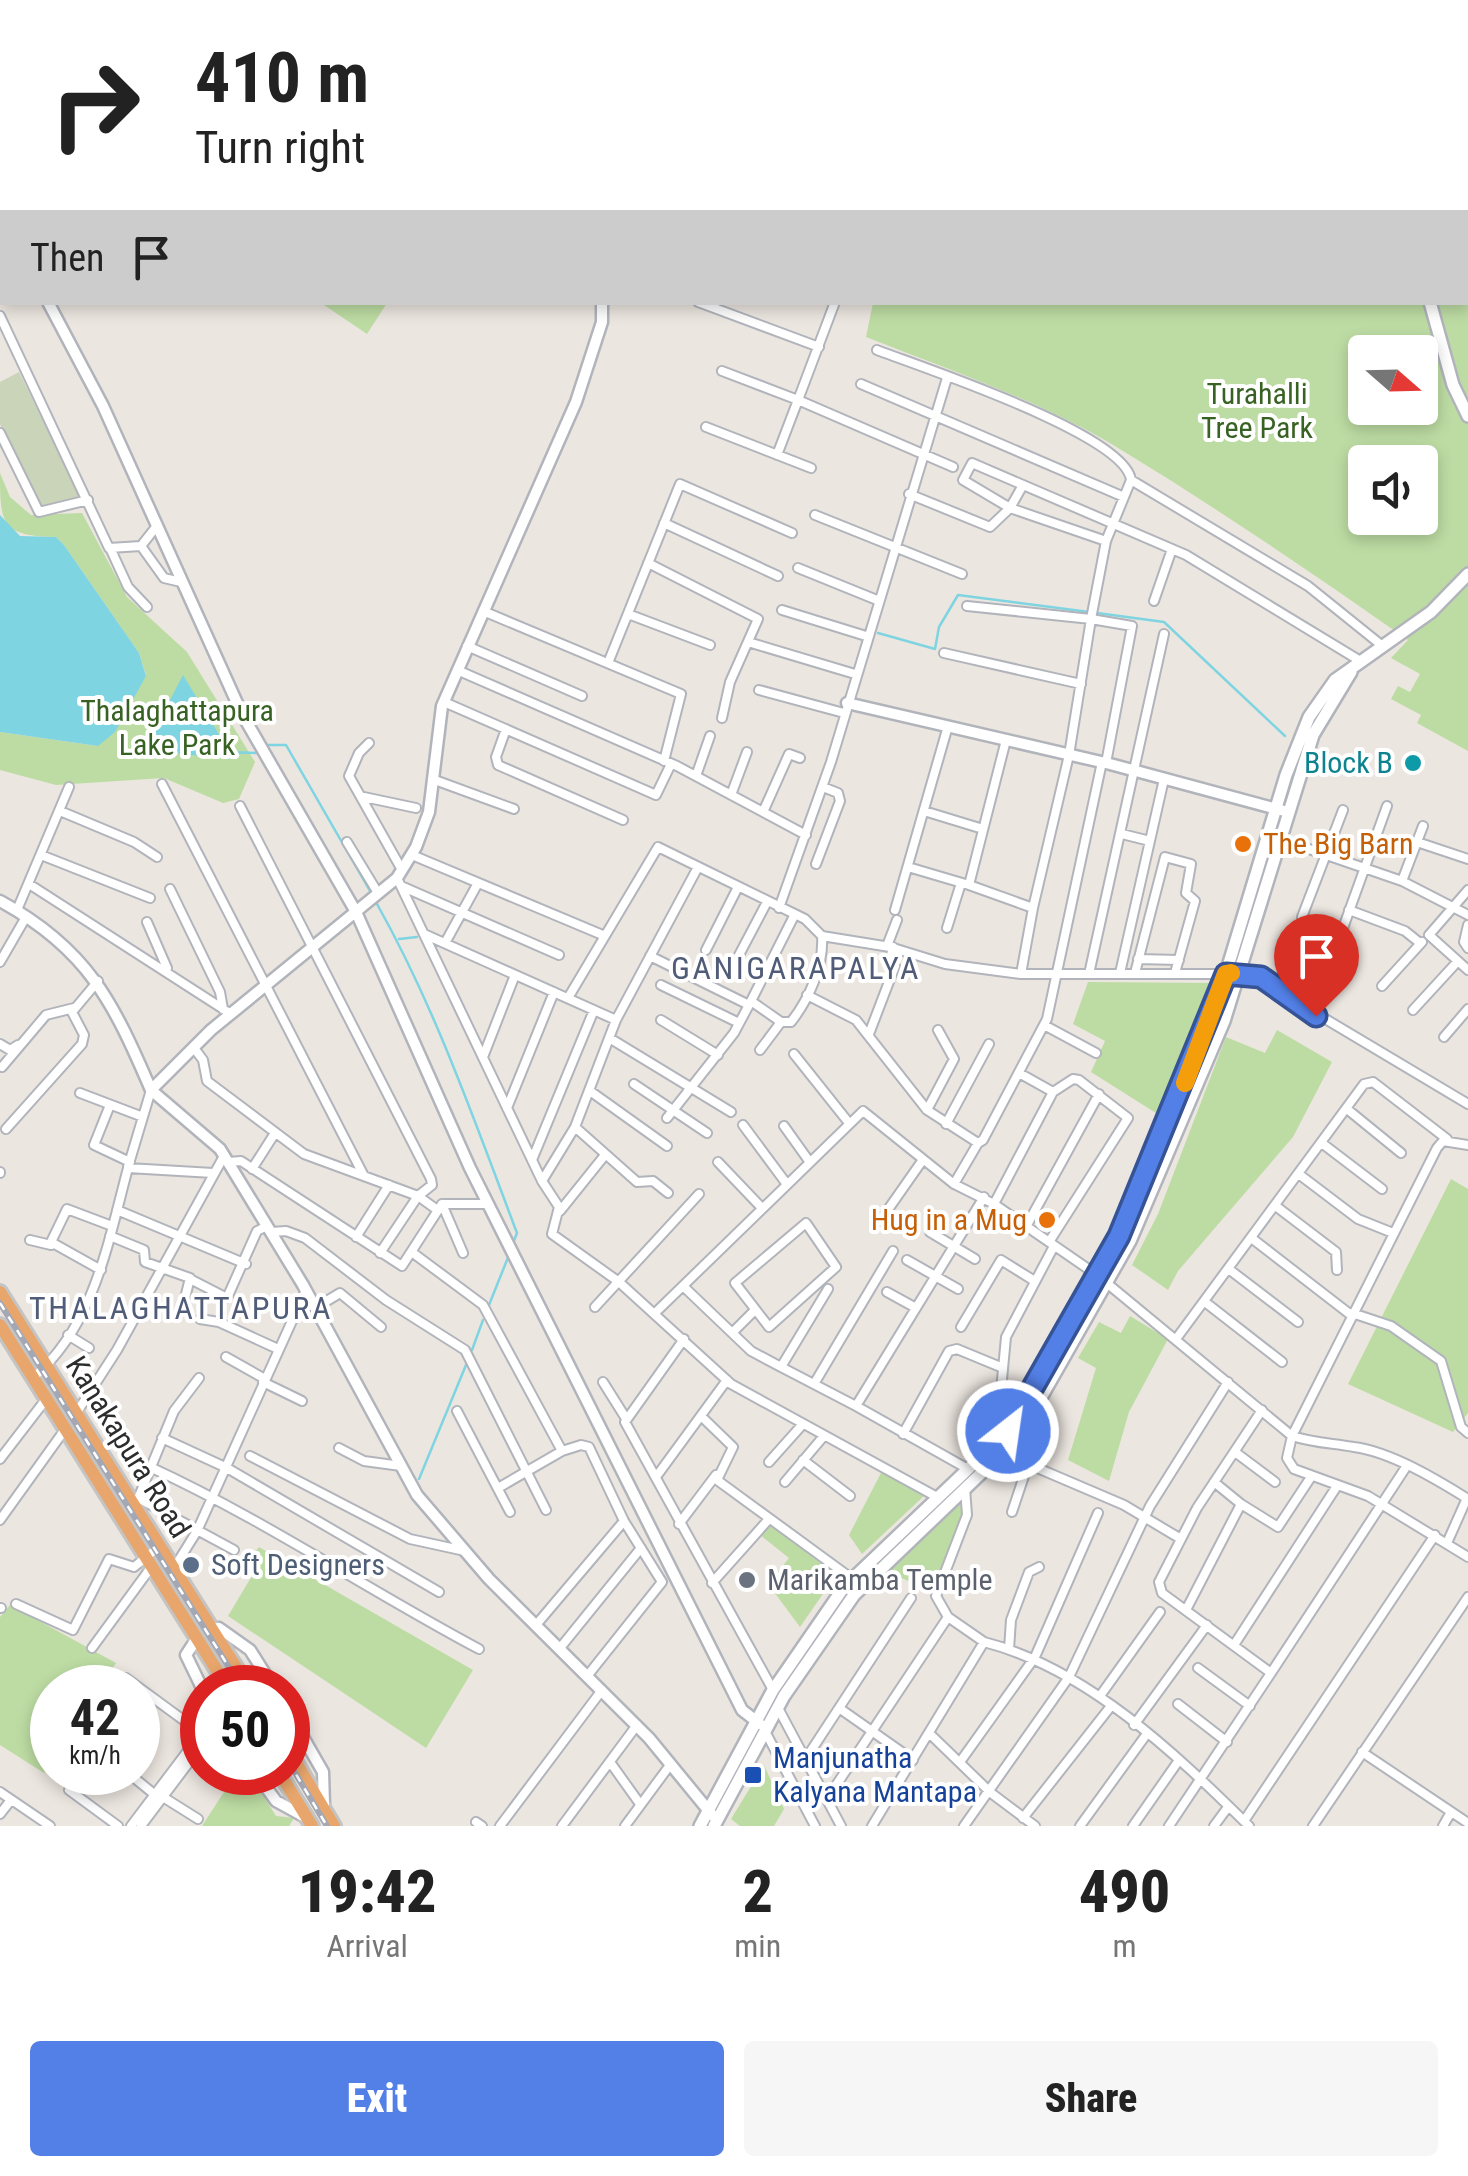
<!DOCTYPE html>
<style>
:root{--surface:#fff;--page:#f6f6f6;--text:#222;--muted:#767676;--accent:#5380e7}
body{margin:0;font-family:"Roboto Condensed",sans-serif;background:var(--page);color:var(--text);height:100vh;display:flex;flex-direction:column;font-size:38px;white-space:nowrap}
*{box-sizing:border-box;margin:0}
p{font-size:32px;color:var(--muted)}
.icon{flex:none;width:55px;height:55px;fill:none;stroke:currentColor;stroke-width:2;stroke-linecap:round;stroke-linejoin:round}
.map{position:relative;height:1826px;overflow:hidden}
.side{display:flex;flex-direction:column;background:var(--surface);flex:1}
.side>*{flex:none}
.guide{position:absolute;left:0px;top:0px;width:1470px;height:305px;box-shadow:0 5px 15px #0003;background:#fff;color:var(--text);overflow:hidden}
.needle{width:65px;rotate:110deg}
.fabs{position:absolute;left:1348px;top:335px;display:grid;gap:20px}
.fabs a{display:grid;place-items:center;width:90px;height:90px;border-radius:10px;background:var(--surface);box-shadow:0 5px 15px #0003;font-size:50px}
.speed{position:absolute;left:30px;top:1665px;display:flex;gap:20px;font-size:50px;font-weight:700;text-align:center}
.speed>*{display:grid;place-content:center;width:130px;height:130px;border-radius:50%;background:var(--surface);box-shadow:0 5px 15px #0003;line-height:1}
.speed small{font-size:25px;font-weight:400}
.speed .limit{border:15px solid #d22;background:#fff;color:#111}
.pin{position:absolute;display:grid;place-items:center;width:85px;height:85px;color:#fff;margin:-102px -42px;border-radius:50% 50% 50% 0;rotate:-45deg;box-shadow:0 0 10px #0007}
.pin .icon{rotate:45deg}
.me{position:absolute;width:110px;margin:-55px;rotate:30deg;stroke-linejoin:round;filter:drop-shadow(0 0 8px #0008)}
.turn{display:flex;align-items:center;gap:35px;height:210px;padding:0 30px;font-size:45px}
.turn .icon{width:130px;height:130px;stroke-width:2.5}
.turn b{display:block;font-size:70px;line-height:85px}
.then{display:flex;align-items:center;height:95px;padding:0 30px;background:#0003;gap:20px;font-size:38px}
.eta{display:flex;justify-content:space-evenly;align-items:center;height:170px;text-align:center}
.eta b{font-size:60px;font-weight:800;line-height:70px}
.primary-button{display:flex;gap:20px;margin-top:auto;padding:20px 30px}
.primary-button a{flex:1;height:115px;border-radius:10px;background:var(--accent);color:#fff;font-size:40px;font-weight:800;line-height:115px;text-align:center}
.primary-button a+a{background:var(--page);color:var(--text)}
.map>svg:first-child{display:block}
.green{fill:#bddca3;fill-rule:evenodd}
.cemetery{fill:#cad4b9}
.water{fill:#7fd4e2}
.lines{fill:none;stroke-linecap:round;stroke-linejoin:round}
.stream{stroke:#7fd4e2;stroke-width:2.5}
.minor-casing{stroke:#b1b4bb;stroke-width:12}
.tertiary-casing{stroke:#b1b4bb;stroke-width:15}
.secondary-casing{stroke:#b1b4bb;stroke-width:16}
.trunk-casing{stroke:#c4c4c4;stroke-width:18}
.minor{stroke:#fff;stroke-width:8}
.tertiary{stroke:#fff;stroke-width:10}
.secondary{stroke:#fff;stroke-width:11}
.trunk{stroke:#e8a66c;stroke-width:12}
.rail-casing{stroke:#a3a8b4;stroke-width:6}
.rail{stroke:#fff;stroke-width:2.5;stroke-dasharray:8;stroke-linecap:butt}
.route-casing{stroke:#365396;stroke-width:25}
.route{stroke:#5380e7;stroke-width:18}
.slow{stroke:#f59e0b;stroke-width:18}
.culture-dot{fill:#0f9aa8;stroke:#fff;stroke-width:4}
.food-dot{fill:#e8710a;stroke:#fff;stroke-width:4}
.service-dot{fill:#5c6f8a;stroke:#fff;stroke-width:4}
.worship-dot{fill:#6b7280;stroke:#fff;stroke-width:4}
.transit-dot{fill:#1a4fb4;stroke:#fff;stroke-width:4}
.labels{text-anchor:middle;stroke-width:8;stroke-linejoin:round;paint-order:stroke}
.park-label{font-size:30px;fill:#386223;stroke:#fff}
.culture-label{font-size:30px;fill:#0d838f;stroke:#fff;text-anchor:end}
.food-label{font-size:30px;fill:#c56008;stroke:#fff;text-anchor:start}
.street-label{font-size:30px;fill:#2c2c2c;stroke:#fff}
.service-label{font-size:30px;fill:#4e5e75;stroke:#fff;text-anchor:start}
.worship-label{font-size:30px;fill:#5b616d;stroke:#fff;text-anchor:start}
.transit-label{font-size:30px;fill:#164399;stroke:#fff;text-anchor:start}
.neighbourhood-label{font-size:32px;letter-spacing:2.5px;fill:#515d78;stroke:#fff}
</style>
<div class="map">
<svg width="1468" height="1826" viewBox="0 0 1468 1826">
<rect width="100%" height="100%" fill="#ece6e0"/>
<path class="green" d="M1329 0H1468V751L1417 723 1421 715 1391 699 1398 686 1410 692 1420 674 1391 658 1408 640C1315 575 1220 510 1123 451 1044 402 952 371 866 337L873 303 1468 302V2ZM1365 352H1420V408H1365ZM1365 462H1420V518H1365Z
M321 303H387L367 334Z
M0 473 10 497 31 515 82 513 127 597 187 652 255 762 239 799 223 803 164 778 56 785 0 770V732L98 746 146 675 139 653 64 545 56 537C1 536 0 524 0 473Z
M1088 982 1211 983 1159 1115 1091 1072 1105 1041 1073 1024Z
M1277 1030 1332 1062 1293 1137 1178 1271 1168 1290 1132 1265 1158 1214 1226 1037 1265 1053Z
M1451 1179 1468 1189V1413L1453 1432 1348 1384Z
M1130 1316 1168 1339 1129 1412 1109 1481 1068 1460 1096 1368 1078 1358 1099 1322 1121 1333Z
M882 1471 925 1495 862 1554 849 1535Z
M960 1503 963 1518 932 1591 885 1571Z
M770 1524 836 1575 800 1627 774 1592 780 1585 773 1578 789 1558 759 1534Z
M259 1547 473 1670 426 1748 228 1616 259 1564 251 1557Z
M10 1605 116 1663 101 1687 52 1688V1760L44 1773 0 1745V1617Z
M764 1765 784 1809 774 1826H740L731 1819Z
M237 1772 249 1773 276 1816 294 1818 289 1826H202Z"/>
<path class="cemetery" d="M19 372 81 498 39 507 0 424V382Z"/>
<path class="water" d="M0 515 20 536 56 537 64 545 139 653 146 676 115 732 98 746 0 732Z
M183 675 228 749 229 759 144 750Z"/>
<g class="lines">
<path class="stream" d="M1097 613 1164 622 1285 736
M878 633 935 649 939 627 958 595 1089 612
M267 745H286L370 891
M226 752 257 753
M377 904C435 1007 475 1122 517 1233L513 1243
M399 939 417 937
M489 1305 509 1255
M472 1350 483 1320
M419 1479 466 1365"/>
<g class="minor-casing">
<path id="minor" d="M62 0 69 2
M121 0 126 2
M1094 0 1101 2
M136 2 137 0
M168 2 169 0
M201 2 202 0
M236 2 237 0
M258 2 259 0
M397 2V0
M1278 2 1279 0
M0 27H2
M0 90 2 91
M0 122 2 125
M698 302 819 347
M835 302 798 400 953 467
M0 316 109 548 141 546 164 578 181 582
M877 350C921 367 1125 434 1131 480L1308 586 1380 644
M722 371 798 400 777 455
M861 384 1124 497
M706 427 811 468
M0 433 39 512 88 500
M1023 485 1010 508 963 480 972 463 1186 555 1362 662
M909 494 990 527 1010 508 1106 541 1131 480
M815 515 962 574
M664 523 778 576
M141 546 156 527
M111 550 128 587 147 607
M648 563 758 619 730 682 722 718
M798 568 877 600
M1154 601 1172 549
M967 606 1091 619 1106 541
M782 610 866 636
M483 611 681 694 664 761
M628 614 710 645
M748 642 855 674
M467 646 582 696
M944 653 1081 684
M608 663 680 484 792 533
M457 670 677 766 806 835
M759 690 844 713
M444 702 656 795 671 764
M506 729 496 757 498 765 623 820
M1006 740 969 885 1033 908 1069 755 1091 619 1132 626 1106 763
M369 743 359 753 349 776 402 870
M696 776 710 736
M432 779 514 809
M162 784 364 1176
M731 795 747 752
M364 797 416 808
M240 806 431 1179 432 1185 418 1196 380 1253
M60 811 134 842 157 857
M924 811 983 829
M763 812 789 754 800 758
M1122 834 1150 841
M1277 838 1402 881 1468 915
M347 842 378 893
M1417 842 1468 859
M41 855 150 898
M412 855 605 936
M816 864 840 801 838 793 823 787
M908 867 969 885
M397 878 542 1181 559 1207 552 1234 619 1282 731 1384 937 1497
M1402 881 1423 826
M29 884 231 1014
M401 886 559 955
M170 889 220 992 223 1009
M1468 890 1429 935 1468 970
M779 908 831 762 947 378
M17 910 69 787
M895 910 948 726
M1349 910 1405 931 1420 943
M1302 917 1343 810
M147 922 167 968
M1468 925 1464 942 1468 948
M947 928 961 883
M424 934 616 1020
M1338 942 1387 806
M445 943 478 883
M887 946 897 920
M706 950 738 887
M650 956 749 1005 795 914
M1138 959 1179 960
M0 962 26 917
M1120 973 1164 779
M1135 973 1165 857 1191 864 1186 893 1195 901 1175 973
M729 974 767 902
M1021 974 1033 908
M1089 974 1164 634
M661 985 739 1023
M1382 986 1422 942
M807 995 856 1020 927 1110 978 1143 983 1140 1047 1019 1102 762
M568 998 658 847 805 919 822 936 890 947 945 964 1021 974H1250L1468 1104
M751 1001 781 1022H791C809 999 824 966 822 936
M1413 1010 1458 961
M661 1020 718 1055
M1044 1025 1096 1053
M869 1034 895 966 889 964 893 947
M1444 1037 1468 1009
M611 1039 731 1112
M0 1044 10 1050 18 1045
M194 1048 203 1060 207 1081 304 1154 418 1196 436 1209
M760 1050 781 1022
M794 1054 849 1123
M483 1057 515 975
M2 1067 46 1015 74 1008
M1019 1073 1053 1092 1073 1079 1079 1080 1128 1118 1049 1242
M634 1084 707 1133
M590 1091 667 1146
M80 1093 143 1117
M110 1105 94 1145 130 1162
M507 1108 554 992
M1347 1109 1401 1153
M927 1110 954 1059 938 1030
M667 1118 734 1033 749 1005
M946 1124 989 1044
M743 1125 786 1183
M784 1126 809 1161
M575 1127 637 1182 653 1181 668 1193
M6 1129 82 1044 84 1035 72 1012 98 981
M1323 1144 1382 1189
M532 1160 594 1010
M228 1162 241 1161 402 1266 442 1204H488
M718 1162 761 1207
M128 1167 151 1090
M252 1169 275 1133
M0 1173V1172
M1300 1175 1358 1219 1393 1233
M542 1181 575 1127 616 1020 698 867
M954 1184 978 1143
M442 1204 463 1253
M994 1204 1053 1092
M1277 1207 1336 1252 1337 1270
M117 1210 246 1264
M560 1211 605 1155
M880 1221 922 1161
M806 1223 836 1267 769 1327 735 1283Z
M1027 1225 1099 1094
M271 1232 286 1231 305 1238 386 1300 465 1350 546 1510
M930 1232 975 1259
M110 1236 144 1250 145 1262 190 1278 185 1298
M356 1237 389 1185
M30 1240 51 1245
M1254 1240 1351 1315
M1054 1246 1006 1337 998 1422 1008 1449 1028 1464 1124 1505 1181 1539
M413 1253 483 1305 562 1451 498 1488
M907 1260 958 1289
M101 1270 51 1242 67 1209 112 1226
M1230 1270 1298 1322
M192 1280 227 1298 257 1231 267 1226
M683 1286 751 1351 781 1367
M828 1289 781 1367 856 1406
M887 1292 916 1308
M1205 1302 1282 1362
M595 1307 699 1194
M315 1308 340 1293 381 1327
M655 1313 863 1111 954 1184 994 1204 1097 1275 1292 1436 1437 1148 1443 1141 1468 1145
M1352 1313 1391 1326 1441 1361 1461 1427 1468 1433
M200 1319 219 1322 278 1349
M961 1327 1001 1260 1033 1280
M732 1333 755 1310
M68 1335 89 1348
M684 1339 625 1422 773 1690
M1176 1339 1364 1084 1373 1082 1447 1139
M226 1357 265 1379
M34 1377C95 1324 108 1242 128 1168L213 1173
M263 1382 302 1401
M603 1382 625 1417
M814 1384 893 1251
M457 1411 510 1512
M77 1412 117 1350 224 1156
M701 1416 733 1447 717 1480 851 1578
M903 1434 949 1351 957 1349 1003 1368
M162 1438 227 1468 439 1592
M339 1448 364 1461 401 1466
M562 1451 581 1445 589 1447 624 1521 662 1582 588 1675
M1235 1452 1275 1482
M250 1456 410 1539 465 1551
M0 1459 47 1398
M803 1460 850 1496
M769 1462 802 1425
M150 1467C263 1519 368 1590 479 1649
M968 1469 856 1406 984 1197
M656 1477 727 1380
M785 1482 823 1437
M965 1488 967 1515 936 1596 948 1617 984 1642
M138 1498 234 1550
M1468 1499C1436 1479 1391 1452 1354 1447 1331 1443 1314 1443 1292 1436L1287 1458 1294 1469 1368 1496 1468 1557
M1241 1504 1278 1527 1311 1477
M135 1506 174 1411 199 1378
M1012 1512 1028 1464
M0 1520 66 1428
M679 1524 716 1475
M1447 1543 1467 1498
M174 1568 197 1531 306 1290
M712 1583 769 1519
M16 1604 73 1630 109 1559 134 1567 160 1546
M0 1608H1
M1186 1610 1241 1504 1214 1482
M536 1625 624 1521
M1234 1645 1337 1486
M92 1648 152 1566
M560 1648 641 1548
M1009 1649 1011 1620 1029 1572 1039 1567
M1198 1668 1250 1706
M1271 1673 1406 1467
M126 1678 201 1733
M1100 1696 1160 1612
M1178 1704 1227 1742
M778 1708 841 1826
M839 1708 913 1760
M1134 1725 1207 1625
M766 1733 815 1826
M929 1733 991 1793 1035 1826
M1362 1752 1468 1823
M805 1760 911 1598
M610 1762 640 1804
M960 1762 1035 1657 1098 1513
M127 1772 154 1794
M69 1790 118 1826
M0 1792 50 1826
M163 1797 198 1819
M827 1799 948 1617
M0 1814 11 1800
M1023 1818 1111 1706
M1244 1821 1435 1535
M476 1822 482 1826
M131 1826 202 1732
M141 1826 202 1745
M500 1826 602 1690
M562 1826 637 1725
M625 1826 670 1765
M872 1826 984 1642C1086 1668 1175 1753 1249 1826
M964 1826 1069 1677 1150 1506 1228 1382
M1080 1826 1146 1735
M1133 1826 1177 1763
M1169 1826 1271 1673 1162 1593 1159 1582 1197 1508 1262 1410
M1214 1826 1228 1807
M1313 1826 1468 1597
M1443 1826 1451 1812"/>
</g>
<g class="tertiary-casing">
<path id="tertiary" d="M683 2 684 0
M0 212 2 217
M48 302 103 406 242 714 356 912 470 1168 742 1710 760 1724
M602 302V322L576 402 442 706 429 812 416 847 397 878 211 1030 151 1090 220 1149 303 1285 417 1495 489 1579 649 1738 713 1816
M847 703 1110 764 1288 812
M0 901C88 949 113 1002 151 1090
M212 1629 219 1628 250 1650 274 1688
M197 1638 186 1655 202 1688
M288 1711 323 1772 324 1805
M255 1772 276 1801 307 1818"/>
</g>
<g class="secondary-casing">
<path id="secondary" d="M1430 302 1453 385 1468 416
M700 1826 773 1690 844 1587 1008 1431 1119 1236 1213 1016 1286 775 1309 717 1335 680 1431 612 1468 574
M714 1826 784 1696 854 1595 1018 1438 1130 1241 1224 1021 1313 735 1351 672"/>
</g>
<g class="trunk-casing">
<path id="trunk" d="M0 1292 249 1688
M0 1325 228 1688
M288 1749 334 1826
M279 1772 312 1826"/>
</g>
<use href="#minor" class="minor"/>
<use href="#tertiary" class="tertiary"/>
<use href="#secondary" class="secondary"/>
<use href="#trunk" class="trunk"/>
<g class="rail-casing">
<path id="rail" d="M0 1303 242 1688
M288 1761 327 1826"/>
</g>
<use href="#rail" class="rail"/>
</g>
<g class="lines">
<g class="route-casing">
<path id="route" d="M1008 1431 1119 1236 1226 974 1261 977 1316 1016"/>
</g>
<use href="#route" class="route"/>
<path class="slow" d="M1185 1083 1226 974 1231 973"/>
</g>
<circle class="culture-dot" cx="1413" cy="763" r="10"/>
<g class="food-dot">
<circle cx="1243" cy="844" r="10"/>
<circle cx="1047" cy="1220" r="10"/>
</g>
<circle class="service-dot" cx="191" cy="1565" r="10"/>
<circle class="worship-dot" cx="747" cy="1580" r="10"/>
<rect class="transit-dot" x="743" y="1765" width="20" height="20" rx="5"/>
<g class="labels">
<g class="park-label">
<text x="1257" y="404">Turahalli<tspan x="1257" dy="34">Tree Park</tspan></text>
<text x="177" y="721">Thalaghattapura<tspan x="177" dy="34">Lake Park</tspan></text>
</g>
<g class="culture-label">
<text x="1393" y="773">Block B</text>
</g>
<g class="food-label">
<text x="1263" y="854">The Big Barn</text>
<text x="1027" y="1230" text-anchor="end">Hug in a Mug</text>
</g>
<g class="street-label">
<text transform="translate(128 1447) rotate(58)" y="10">Kanakapura Road</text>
</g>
<g class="service-label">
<text x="211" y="1575">Soft Designers</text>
</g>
<g class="worship-label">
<text x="767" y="1590">Marikamba Temple</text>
</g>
<g class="transit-label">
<text x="773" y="1768">Manjunatha<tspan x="773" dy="34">Kalyana Mantapa</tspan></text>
</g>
<g class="neighbourhood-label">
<text x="796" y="979">GANIGARAPALYA</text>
<text x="181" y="1319">THALAGHATTAPURA</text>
</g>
</g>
</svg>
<div class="fabs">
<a><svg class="needle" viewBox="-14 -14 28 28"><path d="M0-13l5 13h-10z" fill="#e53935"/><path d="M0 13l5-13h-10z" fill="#767676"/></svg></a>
<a><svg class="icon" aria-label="sound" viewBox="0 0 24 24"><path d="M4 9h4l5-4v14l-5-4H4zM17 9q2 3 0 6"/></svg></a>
</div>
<div class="speed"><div>42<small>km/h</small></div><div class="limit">50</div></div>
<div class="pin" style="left:1316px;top:1016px;background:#d93025"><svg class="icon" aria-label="arrive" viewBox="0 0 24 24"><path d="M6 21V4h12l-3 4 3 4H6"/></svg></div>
<svg class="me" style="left:1008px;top:1431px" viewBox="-20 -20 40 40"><circle r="17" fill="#5380e7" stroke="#fff" stroke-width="3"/><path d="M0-11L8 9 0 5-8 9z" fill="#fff"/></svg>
<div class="guide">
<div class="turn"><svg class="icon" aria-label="right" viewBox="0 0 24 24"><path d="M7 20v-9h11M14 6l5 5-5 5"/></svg><div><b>410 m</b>Turn right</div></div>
<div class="then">Then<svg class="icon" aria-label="arrive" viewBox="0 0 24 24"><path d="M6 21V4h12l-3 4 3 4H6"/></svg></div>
</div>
</div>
<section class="side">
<div class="eta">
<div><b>19:42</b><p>Arrival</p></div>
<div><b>2</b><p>min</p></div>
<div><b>490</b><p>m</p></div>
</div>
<div class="primary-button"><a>Exit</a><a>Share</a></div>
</section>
